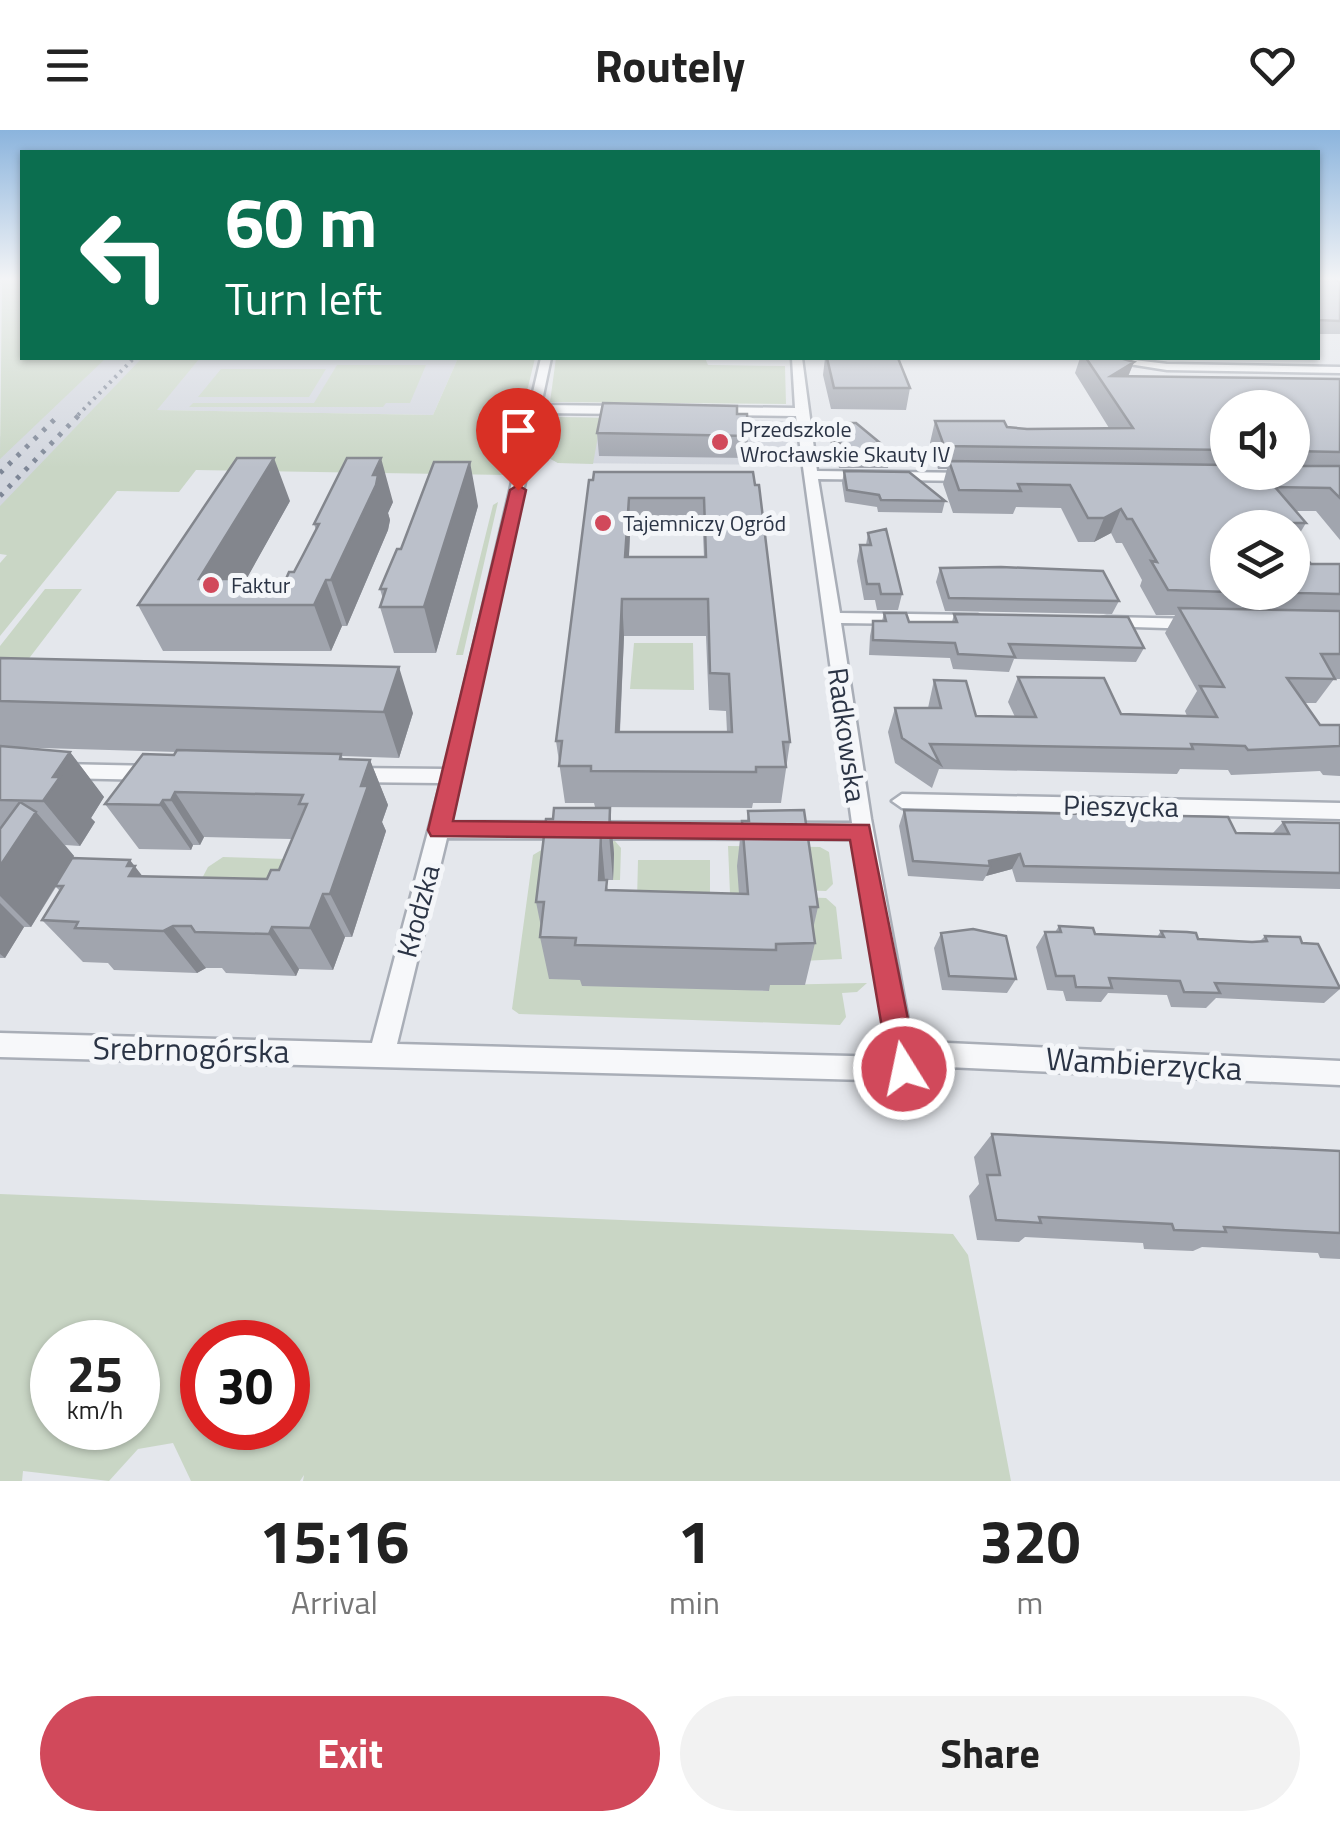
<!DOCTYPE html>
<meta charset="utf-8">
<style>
:root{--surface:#fff;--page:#f2f2f2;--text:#222;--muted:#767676;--accent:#d1495b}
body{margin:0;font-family:"Titillium Web",sans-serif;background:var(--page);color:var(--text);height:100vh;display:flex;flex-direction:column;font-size:38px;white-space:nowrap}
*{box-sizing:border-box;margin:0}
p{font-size:32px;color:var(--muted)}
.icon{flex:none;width:55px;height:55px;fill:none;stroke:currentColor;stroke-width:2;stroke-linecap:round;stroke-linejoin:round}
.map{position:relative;height:1351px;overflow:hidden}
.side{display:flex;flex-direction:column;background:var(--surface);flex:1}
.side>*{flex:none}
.top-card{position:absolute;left:20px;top:20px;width:1300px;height:210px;border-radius:0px;box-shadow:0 2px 8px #0004;background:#0b6e4f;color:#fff;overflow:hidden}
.buttons{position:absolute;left:1210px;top:260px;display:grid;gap:20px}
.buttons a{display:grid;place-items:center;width:100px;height:100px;border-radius:50%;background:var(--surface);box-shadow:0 2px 8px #0004;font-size:50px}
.speed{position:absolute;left:30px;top:1190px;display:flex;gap:20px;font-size:50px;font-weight:700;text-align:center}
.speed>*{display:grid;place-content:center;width:130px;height:130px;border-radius:50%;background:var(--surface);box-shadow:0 2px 8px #0004;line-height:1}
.speed small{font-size:25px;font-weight:400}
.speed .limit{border:15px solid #d22;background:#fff;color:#111}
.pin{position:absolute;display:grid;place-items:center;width:85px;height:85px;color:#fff;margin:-102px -42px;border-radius:50% 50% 50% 0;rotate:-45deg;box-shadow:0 0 10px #0007}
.pin .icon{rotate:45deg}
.me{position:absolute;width:110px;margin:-55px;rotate:350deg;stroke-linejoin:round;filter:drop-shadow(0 0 8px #0008)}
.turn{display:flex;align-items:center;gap:35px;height:210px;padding:0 40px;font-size:45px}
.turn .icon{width:130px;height:130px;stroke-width:2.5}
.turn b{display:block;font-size:70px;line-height:85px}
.eta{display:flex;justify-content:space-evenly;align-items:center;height:170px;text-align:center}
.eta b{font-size:60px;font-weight:700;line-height:70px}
.action{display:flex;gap:20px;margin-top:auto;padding:20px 40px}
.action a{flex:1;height:115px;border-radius:60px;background:var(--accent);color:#fff;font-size:40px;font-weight:700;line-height:115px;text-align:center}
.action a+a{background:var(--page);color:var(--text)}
header{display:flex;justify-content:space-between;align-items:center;height:130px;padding:0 40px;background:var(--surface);font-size:45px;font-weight:700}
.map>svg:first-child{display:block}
.built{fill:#d2d6de}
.green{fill:#c9d6c5;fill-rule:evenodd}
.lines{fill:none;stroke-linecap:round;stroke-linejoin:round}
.minor-casing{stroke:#a9aeb7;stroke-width:5}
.minor{fill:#f7f8fa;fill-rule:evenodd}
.rail-far1{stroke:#7d8696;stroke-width:4;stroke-dasharray:2.5 5;stroke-linecap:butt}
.rail{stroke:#7d8696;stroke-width:5;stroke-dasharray:4 8;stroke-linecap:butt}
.wall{fill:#a1a5ae;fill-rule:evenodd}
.shaded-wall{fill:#83868d}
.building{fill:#bbc0ca;stroke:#83868d;stroke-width:2.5;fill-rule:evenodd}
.route{fill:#d1495b;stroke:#882f3b;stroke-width:2.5}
.poi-dot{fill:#d1495b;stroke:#f4f6f9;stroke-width:4}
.labels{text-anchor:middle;stroke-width:10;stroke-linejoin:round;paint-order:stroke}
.far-poi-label{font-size:22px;fill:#2b3445;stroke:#f4f6f9;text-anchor:start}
.street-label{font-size:28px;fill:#2b3445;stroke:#f4f6f9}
.near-street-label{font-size:32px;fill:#2b3445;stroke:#f4f6f9}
</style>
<header><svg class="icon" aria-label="menu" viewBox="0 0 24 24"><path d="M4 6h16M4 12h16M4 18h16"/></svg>Routely<svg class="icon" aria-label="heart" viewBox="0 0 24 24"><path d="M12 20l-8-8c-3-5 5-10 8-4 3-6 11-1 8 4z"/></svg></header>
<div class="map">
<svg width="1340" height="1351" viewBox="0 0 1340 1351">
<rect width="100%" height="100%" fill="#e4e7ec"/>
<path class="built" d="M74 228H168L0 414V307Z
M200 228H458L433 285 155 280Z
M554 287 788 291 793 330 782 335 558 333 547 327Z"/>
<path class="green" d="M2 149H22V228H106L0 329Z
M142 228H200L157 280 433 285 458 228H535L507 345 196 340 179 362 117 361 0 506V433L7 425 0 424V376Z
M556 228H705L708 235 785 236 786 274 550 272Z
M337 235H426L410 273H386L383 277H189L193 273H314Z
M221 239H326L309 267H198Z
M554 287 731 290 600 295 593 334 558 333 547 327Z
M498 372 463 525H456L493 375Z
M45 459H82L11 552H0V516Z
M634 513H693L694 560 630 559Z
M615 711 621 718 620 750H613L562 724 583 850 768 861 769 855 867 853 857 862 842 863 846 887 840 895 519 884 512 879 533 725 548 716Z
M728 716 820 717 829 722 833 754 826 761 794 760 738 736 741 790 731 787Z
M223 727 286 729 288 757 199 754 208 737Z
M638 730H710V774L637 771Z
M794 767 826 768 836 777 842 829 802 831Z
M0 1064 953 1104 968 1125 1011 1351H303L304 1345 300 1351H191L173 1313 138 1319 109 1351 23 1341 22 1351H0ZM52 1212H138V1298H52ZM202 1212H288V1298H202Z"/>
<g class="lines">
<g class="minor-casing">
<path id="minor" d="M541 228H551L541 275 628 276 634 280 628 284 540 283 451 692 852 693 796 286 712 285 706 281 712 277 795 278 792 228H802L817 341 973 343 980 347 973 351 818 349 840 483 978 485 986 490 978 495 841 493 871 689 917 939 913 948 904 951 0 927V903L372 913 441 653 349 652 339 645 349 638 445 639ZM447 708 854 709 889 927 397 914Z
M1091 228H1118L1167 234 1340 237V243L1167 240Z
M1107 487 1198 489 1206 494 1198 499 1101 496V488Z
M59 634 155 636 165 643 155 650 59 648 49 641Z
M902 664 1340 673V689L902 678 892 671Z
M947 913 1340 931V955L947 937 938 933 934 925 938 917Z"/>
</g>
<use href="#minor" class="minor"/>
<path class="rail-far1" d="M78 285 134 228"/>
<path class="rail" d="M0 343 56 288
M0 366 81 283"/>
</g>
<path class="wall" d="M1318 149 1340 152V204H1318Z
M825 228H898L910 258 906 280 831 279 823 245Z
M1080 228H1120L1134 232 1128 247 1340 249V410L1316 381H1295L1306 393 1294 413 1311 434H1340V549H1334L1316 573H1305L1320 595H1340V646L1323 645 1320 641 1231 645 1228 640 1180 639 1177 644 939 639 932 658 895 633 888 602 895 578H928L934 550 976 586 1015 587 1008 572 1018 547 1121 584 1187 586 1185 581 1197 561 1165 503 1175 485H1156L1140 456 1142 450 1122 413H1116L1111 403 1094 412H1078L1061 378 1016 377 1013 384 953 383 943 354 947 339H938L930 313 935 291 1027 299 1109 298 1075 243ZM1228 278H1292V342H1228ZM1228 398H1292V462Z
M737 284 748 306 747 328 599 326 597 303Z
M831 311 878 320 889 331 888 338H839L837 327 838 321 830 319Z
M844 341 945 371 942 383 878 382 877 377 845 372 842 353Z
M753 342 790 612 781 673H753L752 678 595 677 594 673H565L556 611 589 350ZM630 404H703L704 427H629ZM624 506H706L709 580 726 581 727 602H620Z
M290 371 246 449H286L294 442 316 400 314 394 393 372 388 383 390 390 388 400 347 496H342L331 521H163L138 475Z
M478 376 436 523H394L380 477 383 469 380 459 401 419Z
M868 403 902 464 898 480H877L875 470H864L857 431 860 415H866Z
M940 438 1119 471 1112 484 945 481 936 452Z
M884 483 909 492H952L954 484 1144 518 1136 532 1014 529 1009 542 953 539 950 528 869 525 870 506 873 491H882Z
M0 528 413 583 399 628 342 626 343 629 370 630 388 675 382 692 386 701 352 807H345L333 840 299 839 296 846 226 843 222 838H206L197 843 114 840 108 833 83 832 42 790 60 761 56 757 31 797H24L5 828H0ZM7 617 177 622 174 625 105 674 139 719 191 720 193 715H200L204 707 292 709 279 740 267 749 142 746 73 728 74 726 65 715 80 716 95 692 91 688 104 667 70 622Z
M610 678 614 724 613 750H605L608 760 739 764 737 736 742 691H747L748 681 818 777 813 799 815 813 805 855H770L769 861 582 856 580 850 549 849 540 807 541 797 536 772 553 689Z
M904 680 1236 703H1273L1283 692 1340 693V759L1016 752 1012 739 986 746 983 751 908 746 899 696Z
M1059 796 1095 804 1157 807 1161 801 1198 809 1252 812H1259L1265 806 1302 813 1340 859 1324 873 1216 868 1206 878 1171 877 1167 865 1108 863 1101 872 1066 871 1063 861 1047 860 1036 817 1045 802H1055Z
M941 803 1016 849 1007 863 942 860 934 818Z
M992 1004 1340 1021V1129L1320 1128 1318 1123 1202 1117 1193 1121 1144 1119 1143 1113 1025 1107 1019 1112 977 1110 969 1066 979 1054 974 1027Z"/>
<path class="shaded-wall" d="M1134 232 1125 253 1111 246Z
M274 328 290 371 232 475 199 449Z
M381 328 393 372 388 383 390 390 388 400 347 496 331 450Z
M470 332 478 376 436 523 424 477Z
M629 368 630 404 627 463 625 427Z
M1121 379 1111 403 1094 412 1104 388Z
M326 450 342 496 331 521 314 475Z
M622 469 624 506 618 639 616 602Z
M399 537 413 583 399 628 384 582Z
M70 622 104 667 91 688 95 692 80 716 43 671 53 647Z
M370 630 388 675 382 692 386 701 352 807 330 764Z
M175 662 204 707 200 715 171 670Z
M163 670 193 715 191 720 160 675Z
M610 678 614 724 613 750 609 705Z
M36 682 74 726 31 797 0 766V736Z
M601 705 605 750H599Z
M1020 724 1012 739 986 746 990 736 989 731Z
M130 730 164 774 129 746 127 736Z
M323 764 345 807 333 840 310 798Z
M0 773 24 797 5 828 0 824Z
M173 796 206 838 197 843 163 801Z
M272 797 299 839 296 846 269 804Z"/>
<path class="building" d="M1318 149H1335L1340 152V191L1318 190Z
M827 228H898L910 258H834Z
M1086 228H1120L1134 232 1111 246 1340 249V322L1292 321V278H1228V320L944 316 935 291H1004L1007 297 1027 299 1133 298Z
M603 273 737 276V284H747L748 306 597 303Z
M848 293H856L879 312 869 315 889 331 840 330 838 320 842 314 831 311Z
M237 328H274L199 449H286L289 442H294L303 425 319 394H314L347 328H381L373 345H378L376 355 331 450H326L314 475H138Z
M949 331 1228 335V342H1292V336H1340V368L1330 358 1275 357 1306 393H1278L1281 398H1228V462L1168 460 1151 431 1157 432 1132 389H1127L1121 379 1104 388H1088L1070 355 1018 354 1021 361 959 360Z
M434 332H470L424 477H380L386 459H380L397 419H401Z
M844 341 909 342 945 371 881 370 879 365 847 360Z
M594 342H753L755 355H759L790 612H783L786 637H756V642L591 641V636H559L562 611H556L589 350H593ZM629 368H704L706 427H625ZM622 469H708L710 543 729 544 732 602H616Z
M886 399 902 464H881L879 454H867L860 415H871L868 403Z
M1292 411 1311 434H1340V464L1258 462H1292Z
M1001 437 1103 441 1119 471 949 468 940 438Z
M1179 478 1340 481V524H1321L1335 549 1287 548 1320 595H1340V616L1248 620 1245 616 1191 614 1193 619 930 614 940 634 902 608 895 578H941L934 550 966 551 976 586 1036 587 1018 547 1104 548 1121 584 1217 587 1200 556 1224 557Z
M884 483H906L909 492H957L954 484 1128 487 1144 518 1009 514 1015 527 958 524 955 513 873 510V491H886Z
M0 528 399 537 384 582 0 571Z
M0 616 70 622 53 647H60L43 671 0 670Z
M177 620 341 624 340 629 370 630 361 656H368L330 764H323L310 798 272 797 269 804 195 802 191 796H173L163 801 75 798 78 792 42 790 63 756H55L72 728 130 730 127 736H135L129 746 267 749 271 740H279L307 674H299L303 665 175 662 171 670H163L160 675 105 674 143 624 174 625Z
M20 672 36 682 0 736V699Z
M554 678H610L609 705H601L599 750H607L606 760 748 764 742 691H749L748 681 804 680 818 777H810L815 813 776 814V820L575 815 576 808 540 807 544 772H536L546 689H553Z
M904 680 1228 687 1236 703 1289 704 1283 692 1340 693V743L1024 736 1020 724 989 731 990 736 913 731Z
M1059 796 1093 798 1095 804 1164 807 1161 801 1187 802 1196 803 1198 809 1252 812 1267 811 1265 806 1300 807 1302 813 1318 814 1340 858 1215 853 1220 863 1184 862 1180 851 1109 848 1112 858 1076 857 1074 846H1056L1045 802H1061Z
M973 799 1006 806 1016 849 949 846 941 803Z
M992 1004 1340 1021V1103L1224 1097 1226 1102 1174 1100 1172 1094 1039 1087 1041 1093 996 1090 987 1045H1000Z"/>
<linearGradient id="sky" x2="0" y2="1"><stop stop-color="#8bb4dd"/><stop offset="0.44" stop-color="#f3f4f6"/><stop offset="1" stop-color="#f3f4f6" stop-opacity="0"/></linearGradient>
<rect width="1340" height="338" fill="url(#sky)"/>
<path class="route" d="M518 355 526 360 453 691 869 695 918 939 914 949 904 953 894 949 889 939 850 710 431 706 428 700 510 360Z"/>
<g class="poi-dot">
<circle cx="720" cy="312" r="10"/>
<circle cx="603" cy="393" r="10"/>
<circle cx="211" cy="455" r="10"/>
</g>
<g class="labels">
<g class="far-poi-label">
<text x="740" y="307">Przedszkole<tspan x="740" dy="25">Wrocławskie Skauty IV</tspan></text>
<text x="623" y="401">Tajemniczy Ogród</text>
<text x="231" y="463">Faktur</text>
</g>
<g class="street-label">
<text transform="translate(847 605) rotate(82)" y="10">Radkowska</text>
<text transform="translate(1121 676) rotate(1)" y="10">Pieszycka</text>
<text transform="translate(418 781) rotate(-75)" y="10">Kłodzka</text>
</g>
<g class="near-street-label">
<text transform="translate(191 920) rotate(1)" y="11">Srebrnogórska</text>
<text transform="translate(1144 934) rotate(3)" y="11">Wambierzycka</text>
</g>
</g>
</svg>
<div class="buttons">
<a><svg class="icon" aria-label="sound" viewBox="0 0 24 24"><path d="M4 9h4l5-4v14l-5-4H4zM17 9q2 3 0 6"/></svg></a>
<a><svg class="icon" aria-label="layers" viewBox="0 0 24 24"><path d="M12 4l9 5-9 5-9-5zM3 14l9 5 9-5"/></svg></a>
</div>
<div class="speed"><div>25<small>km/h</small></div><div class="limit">30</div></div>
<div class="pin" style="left:518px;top:360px;background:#d93025"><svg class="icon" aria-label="arrive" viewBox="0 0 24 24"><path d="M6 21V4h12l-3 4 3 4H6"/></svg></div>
<svg class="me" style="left:904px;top:939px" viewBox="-20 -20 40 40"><circle r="17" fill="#d1495b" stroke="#fff" stroke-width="3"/><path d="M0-11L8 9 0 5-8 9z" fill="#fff"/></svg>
<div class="top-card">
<div class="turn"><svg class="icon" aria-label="left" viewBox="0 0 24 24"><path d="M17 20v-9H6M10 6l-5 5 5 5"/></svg><div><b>60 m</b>Turn left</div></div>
</div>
</div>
<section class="side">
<div class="eta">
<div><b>15:16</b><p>Arrival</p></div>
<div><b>1</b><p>min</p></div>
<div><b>320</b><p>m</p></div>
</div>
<div class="action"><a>Exit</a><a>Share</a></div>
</section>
